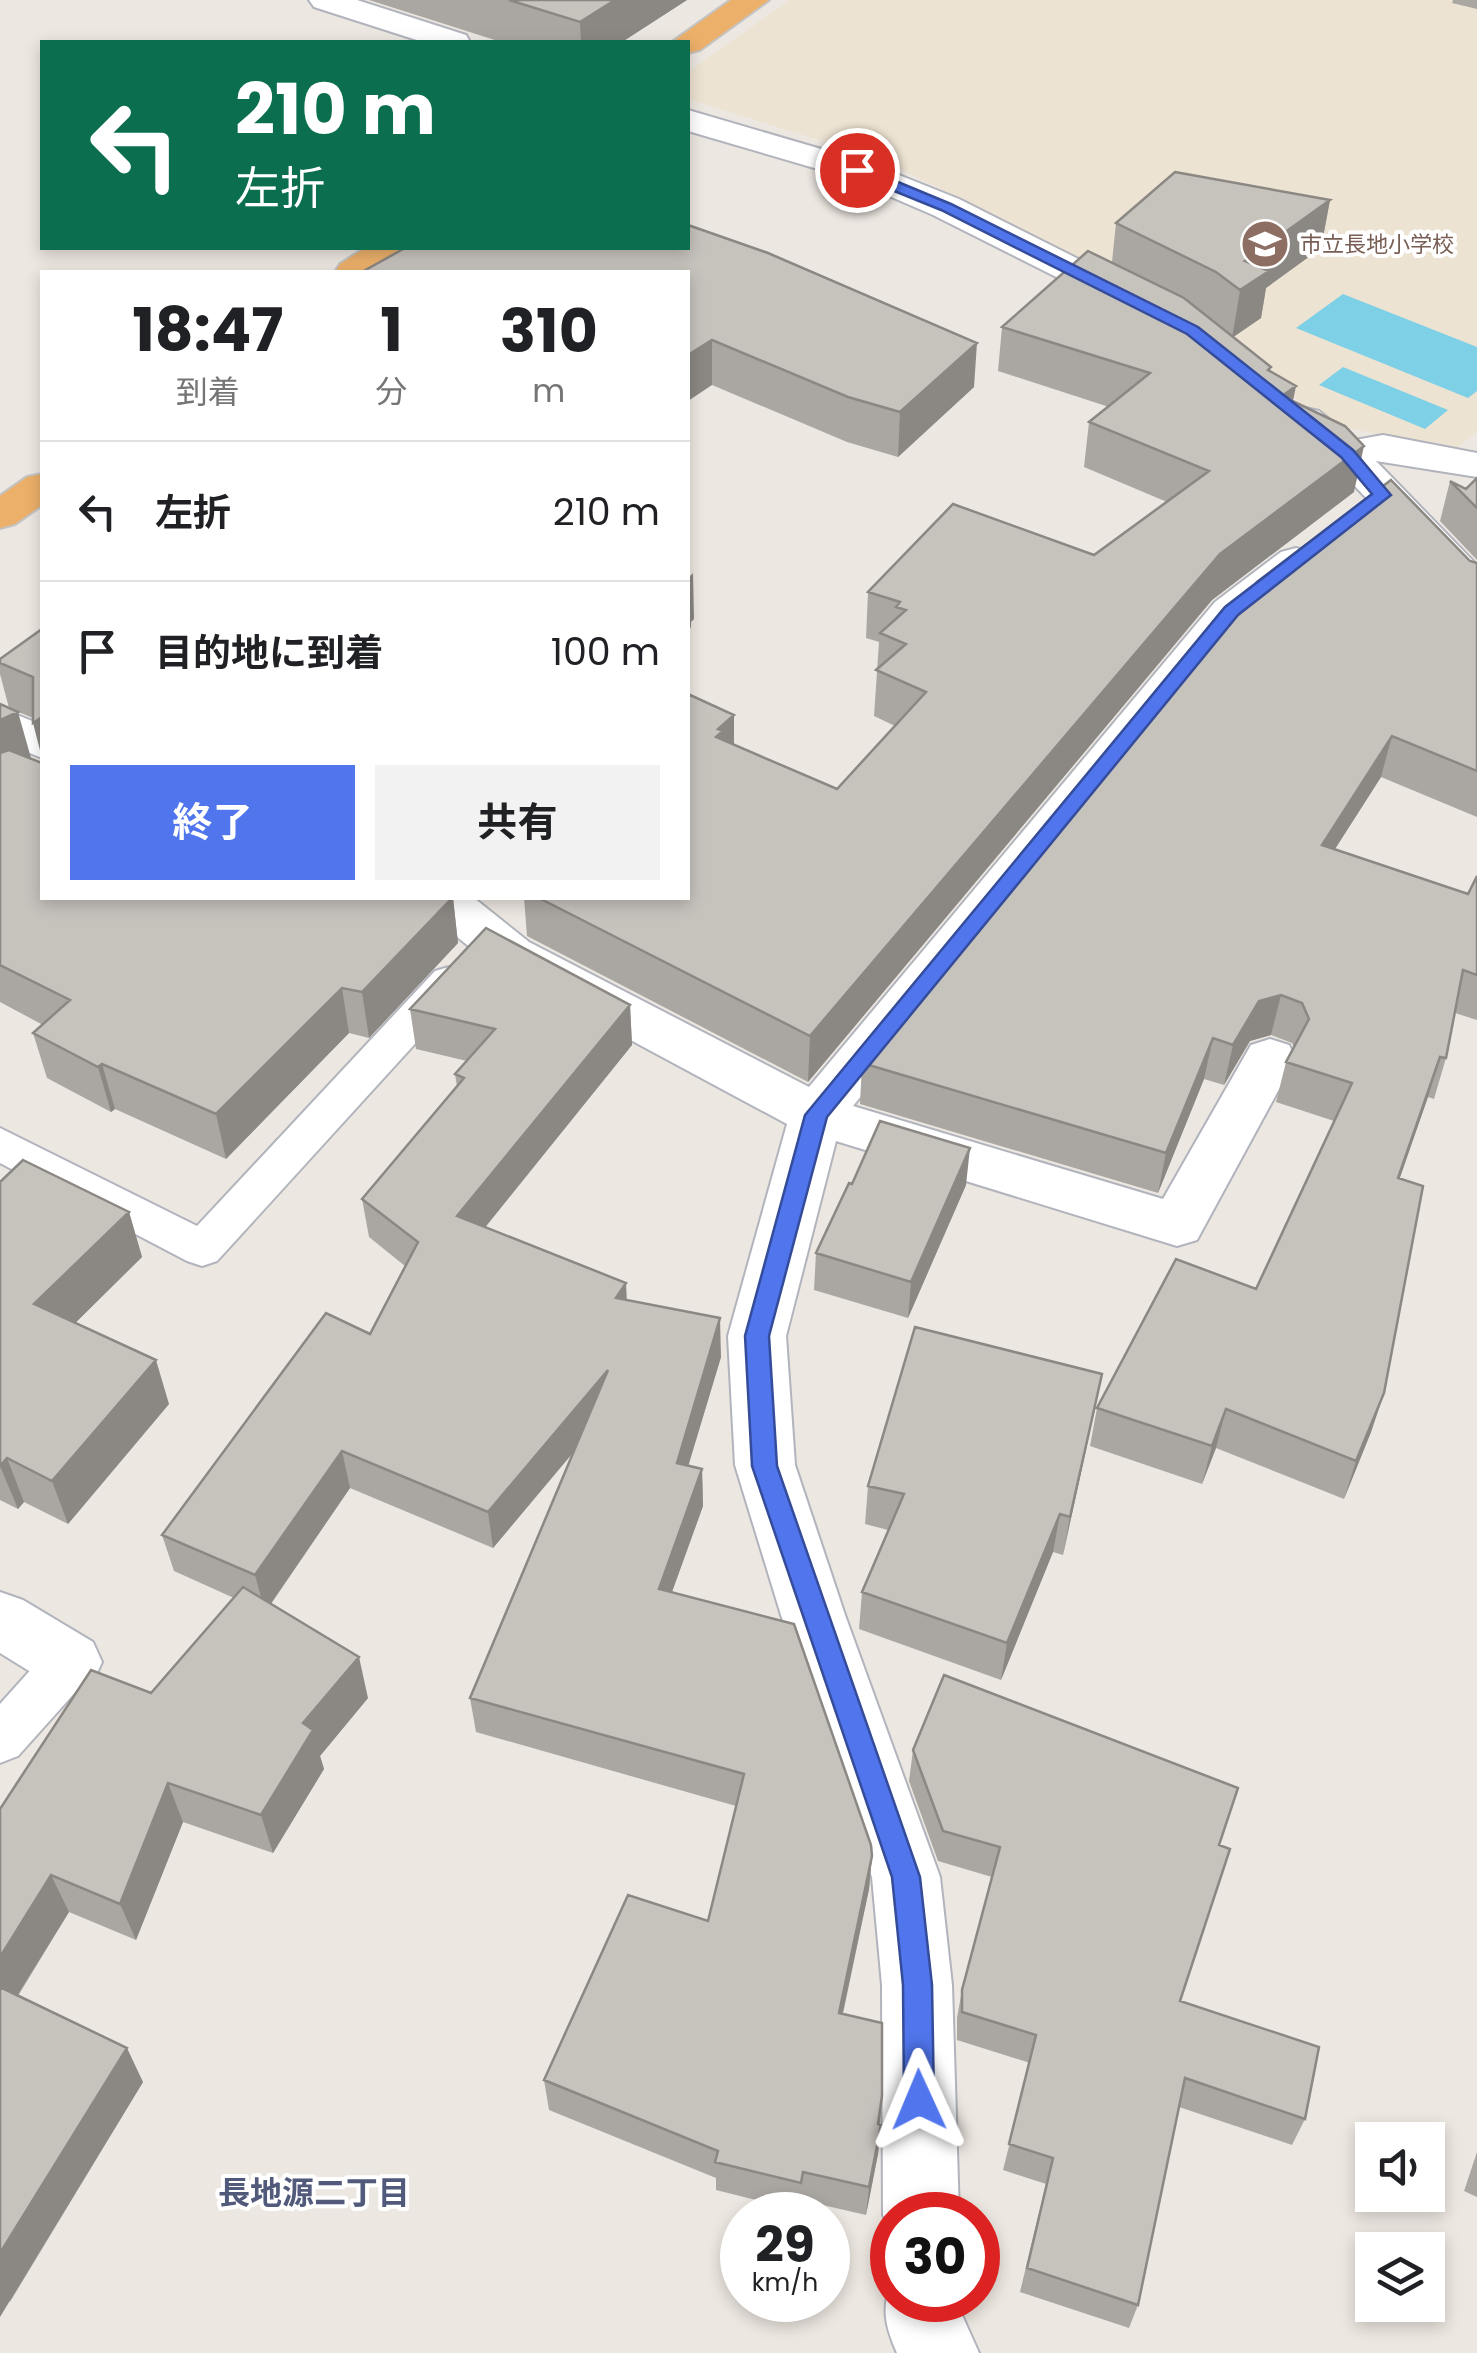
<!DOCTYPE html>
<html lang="ja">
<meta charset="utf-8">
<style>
:root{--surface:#fff;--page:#f2f2f2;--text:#202124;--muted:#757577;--line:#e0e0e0;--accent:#5075ec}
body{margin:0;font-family:Poppins,"Noto Sans JP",sans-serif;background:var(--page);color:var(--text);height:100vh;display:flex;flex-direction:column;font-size:38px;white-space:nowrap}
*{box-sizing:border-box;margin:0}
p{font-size:32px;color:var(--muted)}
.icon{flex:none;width:55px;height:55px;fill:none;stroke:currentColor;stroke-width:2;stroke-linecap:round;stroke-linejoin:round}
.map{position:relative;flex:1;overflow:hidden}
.details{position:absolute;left:40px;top:270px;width:650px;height:630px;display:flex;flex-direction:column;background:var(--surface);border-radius:0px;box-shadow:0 5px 15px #0003}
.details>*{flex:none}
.hud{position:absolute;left:40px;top:40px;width:650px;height:210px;border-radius:0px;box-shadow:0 5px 15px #0003;background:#0b6e4f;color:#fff;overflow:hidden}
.buttons{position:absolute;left:1355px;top:2122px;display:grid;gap:20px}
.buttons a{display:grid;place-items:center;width:90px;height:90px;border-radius:0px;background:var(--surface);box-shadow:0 5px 15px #0003;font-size:50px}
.speed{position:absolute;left:720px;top:2192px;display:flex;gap:20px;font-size:50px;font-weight:700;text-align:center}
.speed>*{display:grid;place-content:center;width:130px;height:130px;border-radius:50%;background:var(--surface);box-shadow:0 5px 15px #0003;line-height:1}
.speed small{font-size:25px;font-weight:400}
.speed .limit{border:15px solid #d22;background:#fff;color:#111}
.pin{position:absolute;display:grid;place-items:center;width:85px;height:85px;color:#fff;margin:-42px;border:5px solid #fff;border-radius:50%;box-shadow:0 2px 10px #0007}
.me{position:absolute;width:110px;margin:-55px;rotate:359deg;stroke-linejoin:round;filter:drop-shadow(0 0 8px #0008)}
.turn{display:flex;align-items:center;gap:35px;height:210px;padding:0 30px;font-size:45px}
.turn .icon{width:130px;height:130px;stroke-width:2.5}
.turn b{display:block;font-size:70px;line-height:85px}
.eta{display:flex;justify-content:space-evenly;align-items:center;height:170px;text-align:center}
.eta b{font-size:60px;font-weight:700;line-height:70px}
.action{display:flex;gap:20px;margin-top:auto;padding:20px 30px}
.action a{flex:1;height:115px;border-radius:0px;background:var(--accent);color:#fff;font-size:40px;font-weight:700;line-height:115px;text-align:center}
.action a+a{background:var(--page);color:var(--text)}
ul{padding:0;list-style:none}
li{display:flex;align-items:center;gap:30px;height:140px;padding:0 30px;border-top:2px solid var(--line)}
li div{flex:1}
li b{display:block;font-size:38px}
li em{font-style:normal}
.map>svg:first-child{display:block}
.education{fill:#ede3d2}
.water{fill:#7ed0e6}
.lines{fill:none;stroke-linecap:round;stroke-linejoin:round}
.service-casing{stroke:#b1b4bc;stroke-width:4}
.minor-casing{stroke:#b1b4bc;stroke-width:4}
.trunk-casing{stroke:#c4c4c4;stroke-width:4}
.service{fill:#fff;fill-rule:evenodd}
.minor{fill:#fff;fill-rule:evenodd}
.trunk{fill:#ecb06a;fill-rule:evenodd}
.wall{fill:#aaa7a2}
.shaded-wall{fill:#8b8884}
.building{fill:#c6c2bc;stroke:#8b8884;stroke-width:2.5}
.route{fill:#5075ec;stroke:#344c99;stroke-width:2.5}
.labels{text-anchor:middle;stroke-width:8;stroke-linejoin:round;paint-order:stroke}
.far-education-label{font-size:22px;fill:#785e54;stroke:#fff;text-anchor:start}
.near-neighbourhood-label{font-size:32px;font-weight:bold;fill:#515a7b;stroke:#fff}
</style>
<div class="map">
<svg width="1477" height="2353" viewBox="0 0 1477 2353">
<rect width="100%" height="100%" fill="#ede7e1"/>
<path class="education" d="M790 0H1477V431L1456 449 1321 423 1225 329 880 159 688 99V72Z"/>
<path class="water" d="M1343 294 1477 347V391L1468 398 1296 328Z
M1343 367 1448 410 1425 429 1319 385Z"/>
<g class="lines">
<g class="service-casing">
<path id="service" d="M449 967 463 971 469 981 463 991 217 1261 202 1266 187 1261 0 1163V1128L197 1226 435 971Z
M70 1640 88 1646 95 1662 88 1678 18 1756 0 1763V1704L52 1646Z"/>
</g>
<g class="minor-casing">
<path id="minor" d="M309 0H357L466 35 470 42H423L314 7Z
M688 110 869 163 959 199 1150 295 1156 303 1150 311 1137 314 1124 311 933 215 845 177 688 131Z
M1305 408 1319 411 1355 440 1383 435 1477 453V477L1376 461 1477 565V603L1462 599 1333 463 1285 420 1291 411Z
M1296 548 1311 552 1317 561 1311 570 1247 620 853 1106 1163 1199 1251 1045 1270 1039 1289 1045 1296 1058 1197 1240 1177 1246 836 1141 786 1336 795 1465 845 1615 940 1877 952 1985 959 2215H892V2237L883 2215 882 1985 872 1877 781 1615 735 1465 728 1336 787 1124 493 966 424 910 417 898H474L529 942 809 1087 1215 602 1281 552Z
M0 708 42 725V758L0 741Z
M0 1592 23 1600 93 1642 102 1662 93 1682 70 1691 47 1682 0 1653Z
M892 2281V2300H961L962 2315 979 2353H897C885 2326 881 2308 892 2281Z"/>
</g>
<g class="trunk-casing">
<path id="trunk" d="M731 0H769L700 50 688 53V42H672Z
M365 248H407L377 272H335L340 264Z
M42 474V505L15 524 0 528V496L27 477Z"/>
</g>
<use href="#service" class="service"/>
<use href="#minor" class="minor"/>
<use href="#trunk" class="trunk"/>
</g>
<path class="wall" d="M369 0H687L622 42H501Z
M1453 0H1477V9L1452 3Z
M1330 200 1321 248 1266 288 1261 318 1233 337 1270 372 1293 401 1354 492 1212 600 808 1082 527 936 524 898H688L734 715V745L837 789 895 726 874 716 879 642 866 638 868 592 1094 555 1167 502 1084 467 1089 422 1109 407 998 371 1002 327 1112 262 1116 223Z
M688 272 974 387 898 457 847 442 712 385Z
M1477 478V560L1440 521 1450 481 1466 489Z
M1470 561 1477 563V817L1381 777 1335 849 1468 894 1477 876V1020L1455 1013 1446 1058 1434 1099 1428 1097 1399 1178 1384 1393 1371 1432 1344 1499 1216 1448 1202 1484 1090 1446 1097 1408 1256 1289 1334 1121 1276 1102 1286 1062 1294 1047 1292 1043 1271 1035 1250 1041 1224 1085 1204 1079 1158 1193 860 1104 862 1063Z
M42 629 33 718 9 708 0 674V659Z
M0 704 31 758 42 898H453L458 943 369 1038 349 1033 226 1159 115 1109 111 1112 47 1078 33 1033 43 1025 0 1002Z
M630 1005 632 1045 485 1227 627 1300 721 1357 688 1466 702 1469 703 1506 672 1592 872 1856 869 1889 843 2014 882 2096 878 2154 866 2215 801 2200 800 2211 716 2190V2178L549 2110 544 2080 708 1921 736 1806 476 1732 470 1698 573 1453 493 1548 350 1488 271 1604 368 1698 320 1756 324 1769 273 1853 183 1822 136 1940 69 1912 18 1996 143 2082 10 2302 0 1809 151 1693 234 1598 174 1571 162 1535 370 1334 405 1266 369 1237 362 1199 457 1087 455 1074 467 1061 416 1049 410 1009Z
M0 1182 129 1212 142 1257 75 1323 169 1404 68 1524 24 1502 18 1509 0 1500Z
M852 1184 966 1185 908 1318 814 1290 816 1253Z
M1102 1374 1063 1555 1053 1552 1001 1680 859 1629 862 1592 888 1530 865 1524 868 1486Z
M913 1750 1219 1845 1180 2001 1305 2119 1292 2145 1179 2107 1138 2305 1129 2328 1020 2292 1046 2184 1003 2170 1030 2063 957 2040V2018L962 1990 992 1877 938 1861 909 1781Z
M1477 2152V2197L1464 2191Z"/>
<path class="shaded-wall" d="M615 0H687L622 42H581L580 22Z
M1330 200 1321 248 1266 288 1261 318 1232 338 1245 261Z
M712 340V385L688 401V355Z
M977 343 974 387 898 457 900 412Z
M1296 386 1287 431 1282 396Z
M1364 446 1354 492 1212 600 808 1082 810 1036 1220 554Z
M693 573 694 619 691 622V627L688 631V578Z
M18 712 31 758 0 771V720Z
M734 715V761L717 784 718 729Z
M42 717V758L33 723Z
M1392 736 1381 777 1312 885 1322 845Z
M453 898 458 943 369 1038 362 992Z
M342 988 349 1033 226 1159 216 1114Z
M1281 995 1271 1035 1250 1041 1224 1085 1233 1045 1259 1001Z
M630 1005 632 1045 463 1255 457 1216Z
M1213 1038 1204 1079 1158 1193 1166 1153Z
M1440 1057 1428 1097 1386 1218 1398 1178Z
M102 1064 115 1109 111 1112 98 1067Z
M970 1148 966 1185 908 1318 911 1282Z
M129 1212 142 1257 49 1349 34 1304Z
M626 1283 628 1322 616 1298Z
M720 1318 721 1357 678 1500 677 1463Z
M156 1360 169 1404 68 1524 52 1481Z
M608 1370 610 1408 493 1548 488 1512Z
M1102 1374 1094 1413 1063 1555 1070 1517Z
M1384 1393 1371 1432 1344 1499 1356 1461Z
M1226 1409 1216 1448 1202 1484 1212 1446Z
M342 1451 350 1488 265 1612 255 1575Z
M7 1458 24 1502 18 1509 0 1466Z
M702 1469 703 1506 660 1625 659 1589Z
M1060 1514 1053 1552 1001 1680 1007 1643Z
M359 1657 368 1698 320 1756 324 1769 273 1853 261 1815 303 1723Z
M168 1783 183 1822 136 1940 120 1904Z
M872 1856 869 1889 836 2044 839 2013Z
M51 1875 69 1912 5 2015 0 2006V1957Z
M127 2048 143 2082 0 2317V2253Z
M881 2125 878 2154 866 2215 869 2187Z"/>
<path class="building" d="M509 0H615L580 22Z
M1175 172 1330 200 1245 261 1269 271 1240 290 1216 272 1116 223Z
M688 225 768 253 977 343 900 412 848 397 712 340 688 355V272H362L405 248H688Z
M1088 251 1184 298 1271 367 1268 370 1296 386 1282 396 1345 426 1364 446 1220 554 810 1036 539 898H688V694L734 715 718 729 723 731 716 737 837 789 926 692 876 670 906 644 880 633 906 610 896 607 900 602 868 592 953 504 1094 555 1209 471 1089 422 1150 373 1002 327Z
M1477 478V508L1450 481 1466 489Z
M1391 480 1470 561 1477 563V771L1392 736 1322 845 1468 894 1477 876V975L1463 970 1446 1058 1440 1057 1398 1178 1423 1186 1384 1393 1356 1461 1226 1409 1212 1446 1097 1408 1176 1259 1256 1289 1352 1083 1286 1062 1309 1019 1302 1003 1281 995 1259 1001 1233 1045 1213 1038 1166 1153 862 1063 1257 582Z
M42 629V717L33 723V677L0 663V659Z
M0 704 18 712 0 720Z
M9 750 42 763V898H452L362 992 342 988 216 1114 102 1064 98 1067 33 1033 70 1000 0 965V753Z
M486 928 630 1005 457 1216 626 1283 616 1298 720 1318 677 1463 702 1469 659 1589 794 1624 871 1845 872 1856 839 2013 882 2023V2096L878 2124 881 2125 869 2187 803 2172 801 2183 715 2162 718 2151 544 2080 628 1895 708 1921 744 1774 470 1698 608 1370 488 1512 342 1451 255 1575 162 1535 326 1313 370 1334 418 1242 362 1199 464 1078 455 1074 495 1029 410 1009Z
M880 1121 970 1148 911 1282 816 1253 849 1183 852 1184Z
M23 1160 129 1212 34 1304 156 1360 52 1481 7 1458 0 1466V1182Z
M915 1327 1102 1374 1070 1517 1060 1514 1007 1643 862 1592 904 1494 868 1486Z
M243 1587 359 1657 303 1723 313 1730 261 1815 168 1783 120 1904 51 1875 0 1957V1809L91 1670 151 1693Z
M944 1675 1238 1788 1219 1845 1230 1849 1180 2001 1319 2047 1305 2119 1185 2078 1138 2305 1027 2268 1053 2158 1009 2144 1036 2035 962 2012V1990L1000 1847 943 1831 913 1750Z
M0 1987 127 2048 0 2253Z"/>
<path class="route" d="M852 167H862L951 204 1198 327 1353 450 1391 495 1238 615 827 1117 769 1336 777 1466 920 1877 932 1985 934 2100 930 2111 919 2115 909 2111 904 2100 903 1985 892 1877 752 1466 745 1336 805 1115 1225 607 1372 494 1341 457 1187 334 941 210 852 174Z"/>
<defs>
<g id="school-disc" transform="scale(2.5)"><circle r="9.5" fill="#8d6e63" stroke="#fff"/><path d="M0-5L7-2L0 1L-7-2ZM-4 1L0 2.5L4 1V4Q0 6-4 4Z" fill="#fff"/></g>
</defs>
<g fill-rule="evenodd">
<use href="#school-disc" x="1265" y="244"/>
</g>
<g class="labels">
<g class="far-education-label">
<text x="1300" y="252">市立長地小学校</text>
</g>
<g class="near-neighbourhood-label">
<text x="314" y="2204">長地源二丁目</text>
</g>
</g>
</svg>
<div class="buttons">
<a><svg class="icon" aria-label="sound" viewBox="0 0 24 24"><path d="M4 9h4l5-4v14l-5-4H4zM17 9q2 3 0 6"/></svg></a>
<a><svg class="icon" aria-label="layers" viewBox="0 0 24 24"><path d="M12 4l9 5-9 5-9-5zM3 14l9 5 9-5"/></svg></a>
</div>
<div class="speed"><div>29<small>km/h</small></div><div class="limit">30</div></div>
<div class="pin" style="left:857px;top:170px;background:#d93025"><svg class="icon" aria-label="arrive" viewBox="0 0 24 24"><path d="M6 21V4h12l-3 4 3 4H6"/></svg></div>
<svg class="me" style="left:919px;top:2100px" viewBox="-20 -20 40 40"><path d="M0-17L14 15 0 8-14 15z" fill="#5075ec" stroke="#fff" stroke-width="4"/></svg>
<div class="hud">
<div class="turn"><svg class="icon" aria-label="left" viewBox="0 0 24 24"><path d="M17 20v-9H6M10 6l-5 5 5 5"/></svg><div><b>210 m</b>左折</div></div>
</div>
<section class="details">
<div class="eta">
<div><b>18:47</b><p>到着</p></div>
<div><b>1</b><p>分</p></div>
<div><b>310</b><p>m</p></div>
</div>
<ul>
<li><svg class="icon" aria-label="left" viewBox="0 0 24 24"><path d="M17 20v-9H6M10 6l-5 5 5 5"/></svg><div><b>左折</b></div><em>210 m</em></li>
<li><svg class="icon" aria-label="arrive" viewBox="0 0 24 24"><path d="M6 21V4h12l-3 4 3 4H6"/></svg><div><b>目的地に到着</b></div><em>100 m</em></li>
</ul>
<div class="action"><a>終了</a><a>共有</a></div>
</section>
</div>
